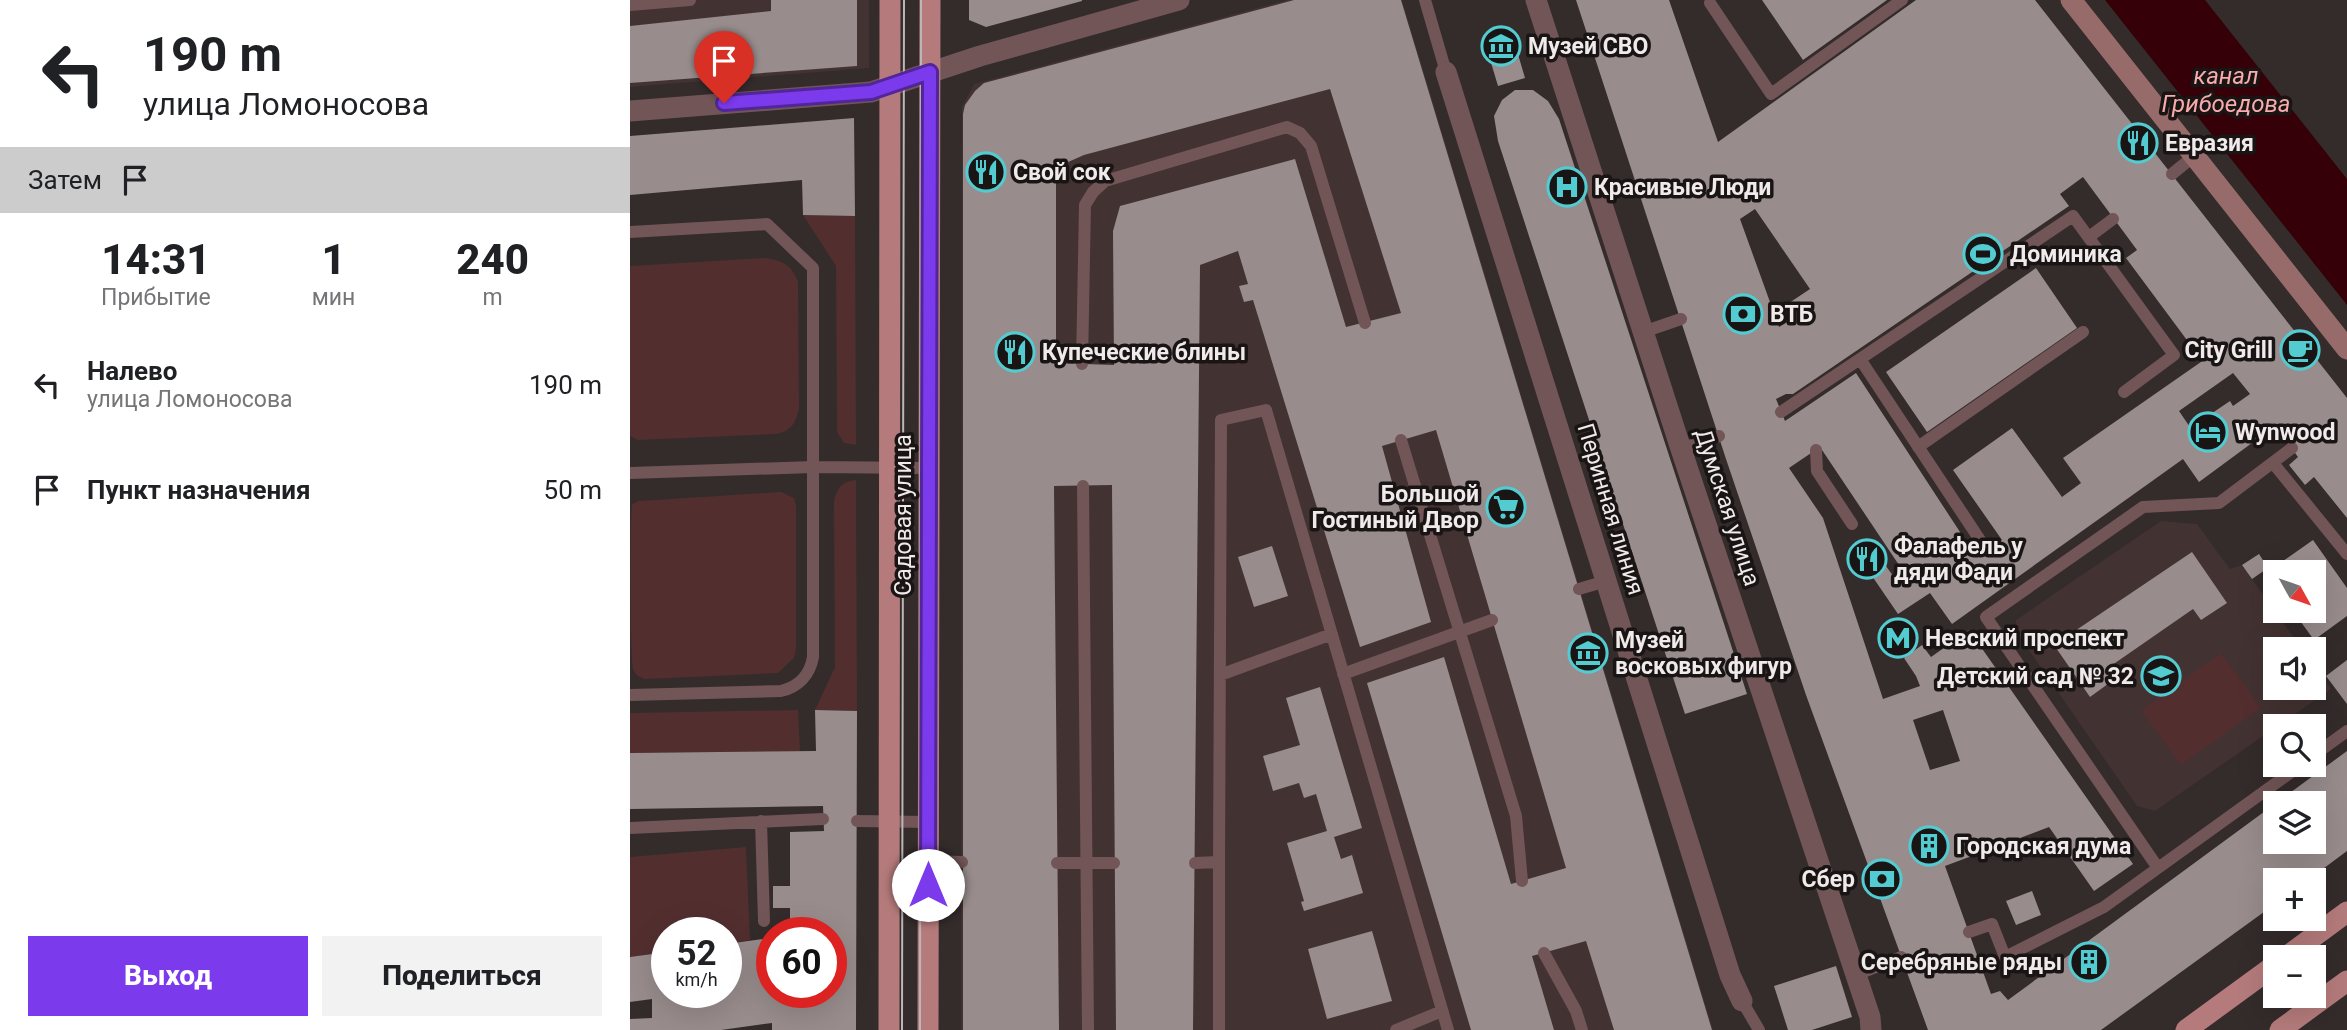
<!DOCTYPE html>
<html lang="ru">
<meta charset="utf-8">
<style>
:root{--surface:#fff;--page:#f2f2f2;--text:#202124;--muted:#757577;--accent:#7c3aed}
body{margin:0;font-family:Roboto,sans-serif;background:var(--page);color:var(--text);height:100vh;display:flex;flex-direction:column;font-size:26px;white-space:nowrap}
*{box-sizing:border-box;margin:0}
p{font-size:23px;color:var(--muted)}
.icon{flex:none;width:38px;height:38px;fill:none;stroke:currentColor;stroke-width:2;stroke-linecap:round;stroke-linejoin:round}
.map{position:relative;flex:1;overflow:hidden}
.details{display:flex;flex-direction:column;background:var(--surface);width:630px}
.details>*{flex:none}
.banner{background:#fff;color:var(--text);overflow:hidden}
.needle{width:46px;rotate:130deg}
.controls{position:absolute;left:1633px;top:560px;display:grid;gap:14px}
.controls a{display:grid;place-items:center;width:63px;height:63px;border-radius:0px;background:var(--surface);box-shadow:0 7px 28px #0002;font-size:35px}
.speed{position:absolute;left:21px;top:917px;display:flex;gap:14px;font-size:35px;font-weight:700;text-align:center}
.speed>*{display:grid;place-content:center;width:91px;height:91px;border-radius:50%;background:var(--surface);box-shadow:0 7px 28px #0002;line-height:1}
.speed small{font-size:18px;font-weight:400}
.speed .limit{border:10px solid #d22;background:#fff;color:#111}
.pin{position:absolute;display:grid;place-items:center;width:60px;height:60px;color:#fff;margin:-72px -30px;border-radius:50% 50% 50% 0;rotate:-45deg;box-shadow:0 0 7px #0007}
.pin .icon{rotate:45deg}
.me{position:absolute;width:77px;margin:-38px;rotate:0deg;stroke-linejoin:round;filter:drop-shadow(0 0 5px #0008)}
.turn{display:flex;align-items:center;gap:24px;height:147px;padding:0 28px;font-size:32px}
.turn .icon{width:91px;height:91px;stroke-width:2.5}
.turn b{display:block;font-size:49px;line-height:60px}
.then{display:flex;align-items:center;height:66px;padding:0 28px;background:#0003;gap:14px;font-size:26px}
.eta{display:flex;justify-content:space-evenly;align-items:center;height:119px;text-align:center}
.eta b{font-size:42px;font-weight:800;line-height:49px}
.button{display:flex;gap:14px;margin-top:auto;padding:14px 28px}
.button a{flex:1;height:80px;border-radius:0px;background:var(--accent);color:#fff;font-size:28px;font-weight:800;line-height:80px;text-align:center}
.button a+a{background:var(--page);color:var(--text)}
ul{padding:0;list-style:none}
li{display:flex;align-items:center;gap:21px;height:105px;padding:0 28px}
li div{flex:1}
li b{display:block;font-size:26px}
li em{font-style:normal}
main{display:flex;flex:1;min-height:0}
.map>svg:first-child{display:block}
.built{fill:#433232}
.green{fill:#522e2f}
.water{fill:#350008}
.building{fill:#988c8c;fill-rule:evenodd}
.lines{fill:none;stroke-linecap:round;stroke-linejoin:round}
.lane{stroke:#725556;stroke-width:12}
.street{stroke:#725556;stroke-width:21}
.secondary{stroke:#986b6b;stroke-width:21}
.primary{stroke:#b57b7c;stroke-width:21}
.tram{stroke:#bdb7b7;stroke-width:2}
.route-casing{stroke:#51269a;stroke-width:18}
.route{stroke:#7c3aed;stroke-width:12}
.labels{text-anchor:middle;stroke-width:7;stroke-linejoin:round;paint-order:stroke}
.poi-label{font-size:23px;font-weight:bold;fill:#f0eaea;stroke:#191514;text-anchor:start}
.street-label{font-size:23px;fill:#f0eaea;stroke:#191514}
.water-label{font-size:24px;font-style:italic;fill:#f9aaac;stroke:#191514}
</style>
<main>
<section class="details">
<div class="banner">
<div class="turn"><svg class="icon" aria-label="left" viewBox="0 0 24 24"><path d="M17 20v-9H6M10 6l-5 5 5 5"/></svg><div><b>190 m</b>улица Ломоносова</div></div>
<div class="then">Затем<svg class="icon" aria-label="arrive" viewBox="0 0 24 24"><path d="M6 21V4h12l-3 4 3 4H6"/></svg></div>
</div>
<div class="eta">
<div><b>14:31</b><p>Прибытие</p></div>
<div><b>1</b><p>мин</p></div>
<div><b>240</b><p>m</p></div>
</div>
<ul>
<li><svg class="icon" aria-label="left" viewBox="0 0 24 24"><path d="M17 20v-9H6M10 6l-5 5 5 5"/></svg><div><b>Налево</b><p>улица Ломоносова</p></div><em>190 m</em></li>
<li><svg class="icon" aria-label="arrive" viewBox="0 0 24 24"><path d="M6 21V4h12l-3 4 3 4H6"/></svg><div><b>Пункт назначения</b></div><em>50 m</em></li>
</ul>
<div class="button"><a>Выход</a><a>Поделиться</a></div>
</section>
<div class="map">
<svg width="1717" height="1030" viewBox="0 0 1717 1030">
<rect width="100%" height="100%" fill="#342b2b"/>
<path class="built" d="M0 0H239V68L0 87Z
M657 0H772L1083 1030H331L332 107 344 84Z
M1531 521 1567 524 1600 569 1612 565 1672 649H1645V688H1684V665L1701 689 1525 811 1507 806 1385 630 1386 620Z"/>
<path class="green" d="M173 215 225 216 226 445 214 443 207 432 206 266Z
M136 258C153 261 162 265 168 282L169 408C166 423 161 432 145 434L8 440 0 436V266Z
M226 480 227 711 185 710 205 667 204 501C207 488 212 481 226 480Z
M151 492 164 498 166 506V649L164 658 148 673 15 679C9 677 5 675 3 669 0 654 0 518 2 504L9 501Z
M1591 653 1631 708 1551 765 1511 710Z
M168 710 170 751 0 753V713Z
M116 847 120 940 96 944V933H37V952L0 957V857Z"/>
<path class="water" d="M1475 0H1575L1717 179V305Z"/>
<path class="building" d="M141 0H227V66L0 83V26L141 11Z
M339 0H452V1L356 27 339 20Z
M664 0H771L1082 1030H984L956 941 902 956 924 1030H841L737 683 814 657 881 884 936 868 806 430 752 446 801 622 730 647 623 300 614 302 609 286 618 284 608 251 570 265 563 1030H486L482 485 424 486 429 1030H333V114L335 105 345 91 354 83ZM700 89 771 313 716 327 665 159 490 206 483 231 484 365 426 363V170L429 166 454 155Z
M946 0H1039L1088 142 1286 0H1405L1717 398V518L1684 477 1675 485 1659 465 1668 457 1645 426 1569 482 1553 459 1322 624 1300 593 1268 614 1229 557 1243 548 1266 580 1275 574 1190 447 1159 468 1193 518 1253 699 1290 686 1286 676 1274 658 1292 645 1301 657 1339 630 1503 864 1464 891 1419 827 1315 866 1361 994 1370 991 1378 1000 1717 751V851L1678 880H1645V904L1471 1030H1298L1176 695 1096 459ZM1453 177 1507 250 1496 258 1568 355 1587 342 1591 348 1433 458 1451 483 1432 497 1382 428 1323 470 1372 540 1347 558 1226 373 1155 421 1146 399 1156 394H1163L1439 206 1430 194ZM1125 209 1180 289 1159 303 1164 318 1149 327 1110 219ZM1603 373 1620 394 1603 406 1600 401 1569 422 1572 427 1564 433 1549 411ZM1313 710 1330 761 1300 770 1283 720ZM1645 803H1684V842H1645Z
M1132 0H1257L1173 60Z
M880 27 895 78 868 86 853 36Z
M885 90H903L918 101 929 119 1117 694 1055 714 868 141 864 116 872 100Z
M224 118 225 216 173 215 172 180 0 195V136Z
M1406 268 1447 328 1297 432 1256 372Z
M1683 540 1717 588V616L1684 640 1663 611H1684V572H1645V585L1636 573Z
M642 546 658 596 624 607 608 557Z
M1562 552 1597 603 1571 620 1563 609 1475 670 1482 681 1460 697 1424 645Z
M1629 554 1638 568 1622 579 1612 565Z
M1717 660V704L1696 676Z
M690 687 732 828 704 837 711 859 722 855 733 893 674 911 671 902 674 901 657 843 697 831 686 794 674 798 669 783 643 791 633 756 670 745 656 698Z
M185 710 227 711 226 1030H142V1023L91 1030H0V1019L22 1018V999L0 1002V957L37 952V992H96V944L133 939V950H142V992H201V933H160V908H143V886H160V832L194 831 193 806 0 809V753L186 751Z
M1402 891 1411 915 1386 925 1376 901Z
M742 931 762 1001 697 1019 678 949Z
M1206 966 1222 1017 1182 1030H1158L1144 986Z"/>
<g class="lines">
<path class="lane" d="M795 0 816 72
M1080 3 1141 94 1272 0
M0 5 60 0
M1542 174 1564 156
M0 232 137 224 183 268V657C180 675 168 687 151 691L0 695
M1459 237 1483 219
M1013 332 1051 319
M1230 359 1350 540
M452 364 455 205 463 192 475 181 657 127 670 133 681 146 735 323
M1151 412 1443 216 1544 355 1494 392
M771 440 886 816 892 881
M1288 447 1453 332
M1662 448 1589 503 1513 507 1356 617 1528 868 1671 765
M1051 449 1089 436
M1186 450 1187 471 1222 524
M1643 463 1717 554
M0 473 183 467 299 468
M453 486 458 1030
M949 589 976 581
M713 674 862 620
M590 675 702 634
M1684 755 1717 731
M131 821 134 921
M227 821 298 822
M0 828 193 819
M298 861 332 862
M589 862 591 420 636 410 818 1030
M427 863H484
M565 863 589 862V1030
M1339 932 1362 924 1375 957 1474 907 1528 868
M914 953 946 1011 952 1030
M1226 975 1271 957
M1112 1001 1129 1030
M766 1030 812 1011"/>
<path class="street" d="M906 0 1051 449 1226 975 1240 1017 1241 1030
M816 72 1100 975 1112 1001
M0 111 241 92 350 56 549 0"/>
<path class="secondary" d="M1441 0 1717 349"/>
<path class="primary" d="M1656 957 1717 912
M259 1030 260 0
M298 1030 300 0
M1556 1030 1645 965
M1650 1030 1717 981"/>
<path class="tram" d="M272 1030 274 0
M290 1030 291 0"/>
</g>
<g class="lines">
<g class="route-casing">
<path id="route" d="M94 103 241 92 300 72 298 885"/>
</g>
<use href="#route" class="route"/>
</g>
<defs>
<g id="museum-ring" transform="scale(2.0125)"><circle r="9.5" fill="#191514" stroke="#52ccd1" stroke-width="1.5"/><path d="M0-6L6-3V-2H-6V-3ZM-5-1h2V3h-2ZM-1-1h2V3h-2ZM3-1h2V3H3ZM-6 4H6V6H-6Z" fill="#52ccd1"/></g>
<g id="restaurant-ring" transform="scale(2.0125)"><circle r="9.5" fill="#191514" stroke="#52ccd1" stroke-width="1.5"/><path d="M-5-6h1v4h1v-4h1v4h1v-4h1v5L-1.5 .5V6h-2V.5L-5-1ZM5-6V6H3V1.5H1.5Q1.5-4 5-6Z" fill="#52ccd1"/></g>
<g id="hospital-ring" transform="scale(2.0125)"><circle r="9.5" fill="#191514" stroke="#52ccd1" stroke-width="1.5"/><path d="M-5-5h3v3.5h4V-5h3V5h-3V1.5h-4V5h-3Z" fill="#52ccd1"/></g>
<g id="stadium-ring" transform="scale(2.0125)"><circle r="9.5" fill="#191514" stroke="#52ccd1" stroke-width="1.5"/><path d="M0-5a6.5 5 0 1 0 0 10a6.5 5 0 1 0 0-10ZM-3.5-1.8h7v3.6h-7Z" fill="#52ccd1"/></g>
<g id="bank-ring" transform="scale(2.0125)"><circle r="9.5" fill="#191514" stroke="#52ccd1" stroke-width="1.5"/><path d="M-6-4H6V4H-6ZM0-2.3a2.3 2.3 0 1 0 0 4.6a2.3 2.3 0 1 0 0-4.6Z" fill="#52ccd1"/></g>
<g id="cafe-ring" transform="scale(2.0125)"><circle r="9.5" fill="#191514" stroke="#52ccd1" stroke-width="1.5"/><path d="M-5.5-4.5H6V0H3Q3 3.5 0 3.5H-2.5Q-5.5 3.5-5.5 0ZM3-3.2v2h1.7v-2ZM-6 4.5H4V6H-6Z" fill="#52ccd1"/></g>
<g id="hotel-ring" transform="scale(2.0125)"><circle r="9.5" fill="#191514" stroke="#52ccd1" stroke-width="1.5"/><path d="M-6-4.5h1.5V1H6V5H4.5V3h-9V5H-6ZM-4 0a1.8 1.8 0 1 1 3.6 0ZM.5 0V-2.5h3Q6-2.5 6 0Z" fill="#52ccd1"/></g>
<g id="supermarket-ring" transform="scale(2.0125)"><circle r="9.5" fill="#191514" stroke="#52ccd1" stroke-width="1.5"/><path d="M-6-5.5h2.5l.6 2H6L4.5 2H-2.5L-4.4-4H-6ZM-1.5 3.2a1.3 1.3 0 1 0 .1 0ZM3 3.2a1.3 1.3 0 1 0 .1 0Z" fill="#52ccd1"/></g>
<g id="metro-ring" transform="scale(2.0125)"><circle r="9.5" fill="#191514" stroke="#52ccd1" stroke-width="1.5"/><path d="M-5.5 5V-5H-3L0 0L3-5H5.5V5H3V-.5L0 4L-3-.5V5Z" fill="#52ccd1"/></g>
<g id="school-ring" transform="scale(2.0125)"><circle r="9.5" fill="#191514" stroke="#52ccd1" stroke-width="1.5"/><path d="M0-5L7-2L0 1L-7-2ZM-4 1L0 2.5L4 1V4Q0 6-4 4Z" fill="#52ccd1"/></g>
<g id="building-ring" transform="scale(2.0125)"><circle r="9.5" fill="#191514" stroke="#52ccd1" stroke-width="1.5"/><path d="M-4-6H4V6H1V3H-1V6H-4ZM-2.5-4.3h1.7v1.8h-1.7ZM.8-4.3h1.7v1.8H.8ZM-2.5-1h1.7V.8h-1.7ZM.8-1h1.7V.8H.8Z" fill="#52ccd1"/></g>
</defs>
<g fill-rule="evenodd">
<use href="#museum-ring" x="871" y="46"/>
<use href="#restaurant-ring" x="1508" y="143"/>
<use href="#restaurant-ring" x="356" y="172"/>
<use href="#hospital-ring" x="937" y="187"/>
<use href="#stadium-ring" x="1353" y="254"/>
<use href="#bank-ring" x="1113" y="314"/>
<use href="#cafe-ring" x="1670" y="350"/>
<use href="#restaurant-ring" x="385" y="352"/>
<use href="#hotel-ring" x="1578" y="432"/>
<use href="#supermarket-ring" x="876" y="507"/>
<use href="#restaurant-ring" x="1237" y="559"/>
<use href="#metro-ring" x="1268" y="638"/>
<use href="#museum-ring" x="958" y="653"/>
<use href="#school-ring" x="1531" y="676"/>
<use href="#building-ring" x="1299" y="846"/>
<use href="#bank-ring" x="1252" y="879"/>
<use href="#building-ring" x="1459" y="962"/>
</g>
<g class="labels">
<g class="poi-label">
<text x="898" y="54">Музей СВО</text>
<text x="1535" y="151">Евразия</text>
<text x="383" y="180">Свой сок</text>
<text x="964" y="195">Красивые Люди</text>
<text x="1380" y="262">Доминика</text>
<text x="1140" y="322">ВТБ</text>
<text x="1643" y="358" text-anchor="end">City Grill</text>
<text x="412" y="360">Купеческие блины</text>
<text x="1605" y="440">Wynwood</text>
<text x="849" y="502" text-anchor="end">Большой<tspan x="849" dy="26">Гостиный Двор</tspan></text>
<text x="1264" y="554">Фалафель у<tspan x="1264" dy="26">дяди Фади</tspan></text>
<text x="1295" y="646">Невский проспект</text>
<text x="985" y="648">Музей<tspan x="985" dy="26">восковых фигур</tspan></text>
<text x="1504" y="684" text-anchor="end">Детский сад № 32</text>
<text x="1326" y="854">Городская дума</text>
<text x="1225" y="887" text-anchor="end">Сбер</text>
<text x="1432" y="970" text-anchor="end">Серебряные ряды</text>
</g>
<g class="street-label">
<text transform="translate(1098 507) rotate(72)" y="8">Думская улица</text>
<text transform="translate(981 509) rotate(73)" y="8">Перинная линия</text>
<text transform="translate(273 515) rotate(-90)" y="8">Садовая улица</text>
</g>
<g class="water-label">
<text x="1596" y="84">канал<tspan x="1596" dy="28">Грибоедова</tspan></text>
</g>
</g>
</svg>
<div class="controls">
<a><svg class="needle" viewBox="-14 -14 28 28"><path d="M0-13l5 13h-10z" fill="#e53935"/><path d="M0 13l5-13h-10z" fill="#757577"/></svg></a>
<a><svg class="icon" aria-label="sound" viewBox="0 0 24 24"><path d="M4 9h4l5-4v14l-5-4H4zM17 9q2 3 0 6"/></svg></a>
<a><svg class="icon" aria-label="search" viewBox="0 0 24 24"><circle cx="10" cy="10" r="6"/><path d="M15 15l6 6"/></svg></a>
<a><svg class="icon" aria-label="layers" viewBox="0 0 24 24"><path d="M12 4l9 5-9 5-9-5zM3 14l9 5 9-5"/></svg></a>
<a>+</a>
<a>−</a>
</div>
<div class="speed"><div>52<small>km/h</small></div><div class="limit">60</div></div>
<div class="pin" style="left:94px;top:103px;background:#d93025"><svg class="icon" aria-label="arrive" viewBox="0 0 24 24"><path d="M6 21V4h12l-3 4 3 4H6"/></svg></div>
<svg class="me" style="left:298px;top:885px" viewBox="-20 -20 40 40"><circle r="19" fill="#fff"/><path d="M0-13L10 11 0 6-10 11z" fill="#7c3aed"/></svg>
</div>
</main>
